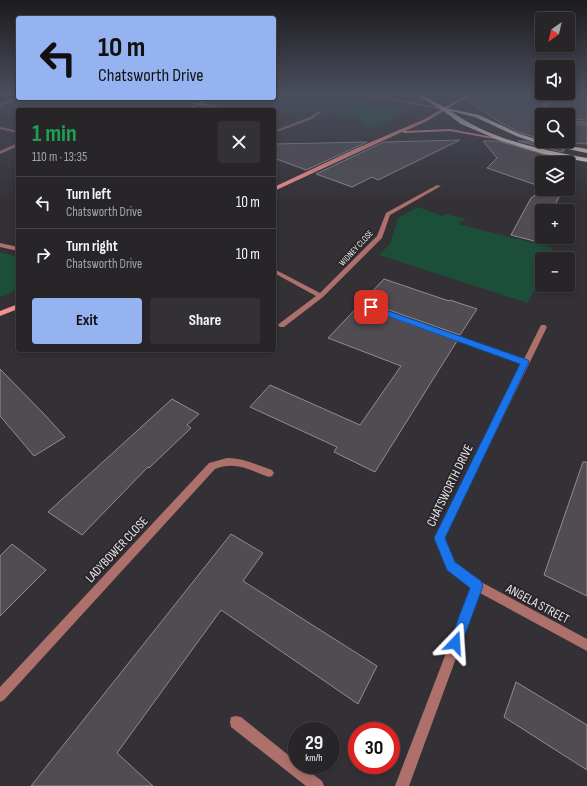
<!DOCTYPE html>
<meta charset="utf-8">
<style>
:root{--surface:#272528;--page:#333134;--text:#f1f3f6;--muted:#a4a5a8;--line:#434245;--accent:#95b2f1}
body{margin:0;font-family:"Sofia Sans Condensed",sans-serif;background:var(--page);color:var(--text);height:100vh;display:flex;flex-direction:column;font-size:15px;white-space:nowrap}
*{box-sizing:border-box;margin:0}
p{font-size:13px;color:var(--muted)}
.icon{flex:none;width:22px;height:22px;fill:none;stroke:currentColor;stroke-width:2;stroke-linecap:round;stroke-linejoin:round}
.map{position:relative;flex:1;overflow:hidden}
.details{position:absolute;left:16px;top:108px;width:260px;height:244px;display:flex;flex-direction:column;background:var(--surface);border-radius:4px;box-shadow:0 2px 6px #0003,0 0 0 1px var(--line)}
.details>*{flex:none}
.top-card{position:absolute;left:16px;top:16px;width:260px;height:84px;border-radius:4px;box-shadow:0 2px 6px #0003,0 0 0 1px var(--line);background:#95b2f1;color:#111;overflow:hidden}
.needle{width:26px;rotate:214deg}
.controls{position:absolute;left:535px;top:12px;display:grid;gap:8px}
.controls a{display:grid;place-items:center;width:40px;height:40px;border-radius:4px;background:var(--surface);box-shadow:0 2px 6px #0003,0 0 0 1px var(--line);font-size:20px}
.speed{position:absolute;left:288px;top:722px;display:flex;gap:8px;font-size:20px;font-weight:700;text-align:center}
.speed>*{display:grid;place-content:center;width:52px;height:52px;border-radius:50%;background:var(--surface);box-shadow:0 2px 6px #0003,0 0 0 1px var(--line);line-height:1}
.speed small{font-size:10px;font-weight:400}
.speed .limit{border:6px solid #d22;background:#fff;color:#111}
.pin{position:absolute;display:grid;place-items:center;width:34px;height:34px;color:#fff;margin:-17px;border-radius:8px;box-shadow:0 2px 6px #0006}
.me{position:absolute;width:44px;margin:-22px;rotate:20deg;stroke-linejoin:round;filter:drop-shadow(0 0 3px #0008)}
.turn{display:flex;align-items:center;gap:14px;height:84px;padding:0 16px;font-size:18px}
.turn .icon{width:52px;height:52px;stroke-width:2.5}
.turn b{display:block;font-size:28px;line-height:34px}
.round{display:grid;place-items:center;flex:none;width:42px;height:42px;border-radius:4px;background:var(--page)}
.summary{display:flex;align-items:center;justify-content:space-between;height:68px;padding:0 16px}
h1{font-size:24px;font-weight:700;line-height:30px;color:#1e9e55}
.button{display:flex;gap:8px;margin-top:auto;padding:8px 16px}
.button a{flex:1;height:46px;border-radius:4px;background:var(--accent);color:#111;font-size:16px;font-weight:700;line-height:46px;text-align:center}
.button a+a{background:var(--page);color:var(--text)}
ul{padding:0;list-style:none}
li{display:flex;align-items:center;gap:12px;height:52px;padding:0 16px;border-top:1px solid var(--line)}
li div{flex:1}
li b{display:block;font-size:15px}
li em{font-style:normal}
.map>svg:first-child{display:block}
.commercial{fill:#423928}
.green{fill:#1c4f39}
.building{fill:#504c52;stroke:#908c92}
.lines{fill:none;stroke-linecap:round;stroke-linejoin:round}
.minor{fill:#ad706b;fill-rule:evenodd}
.secondary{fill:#f2908a;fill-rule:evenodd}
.trunk{fill:#f4dbd8;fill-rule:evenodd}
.route{fill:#1a73e8;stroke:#114b97}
.labels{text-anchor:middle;stroke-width:4;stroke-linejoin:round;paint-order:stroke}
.far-street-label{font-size:9px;fill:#e7e5e8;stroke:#2a272c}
.near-street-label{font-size:13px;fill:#e7e5e8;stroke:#2a272c}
</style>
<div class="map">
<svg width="587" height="786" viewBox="0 0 587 786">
<rect width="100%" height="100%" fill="#343136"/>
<path class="commercial" d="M366 93H587V149L543 141H568V115H542V141L518 132 472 111 403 101Z"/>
<path class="green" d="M358 101 393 108 396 111 389 120 371 128 362 125 368 122 338 113Z
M418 207 442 216 446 214 466 219 458 224 553 248 548 259H542V272L528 303 379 255 390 244 398 218Z
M0 252 18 257V289L0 297Z"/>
<path class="building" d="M474 93H542V139L521 133 501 123 466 99Z
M549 93H587V120L568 119V115H551L549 112Z
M568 124 587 125V144L576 143 573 145 551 141H568Z
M460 140 378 180 372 177 352 187 316 174 384 142Z
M483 141H498L553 157 542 163V187L487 168 497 158Z
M518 141H526L565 150 562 152Z
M367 142 306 170 274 158V144Z
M545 189H565L570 196 561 193 552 211H542V233L538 242 511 235 531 198Z
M384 279 449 301 450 300 477 309 460 335 372 304 367 306 368 309 457 341 375 472 334 452 337 447 250 407 270 385 360 425 401 366 328 338Z
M0 369 43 413 65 437 34 456 0 416Z
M172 399 199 414 187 425 191 428 149 468 148 467 82 535 48 512Z
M583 462H587V596L544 575Z
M231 534 263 553 243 581 377 666 358 704 221 610 117 753 153 786H31Z
M12 544 46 570 0 616V556Z
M516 682 587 725V770L504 717Z"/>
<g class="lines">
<path class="minor" d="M354 93H361L446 109 444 110Z
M544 93H548L547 113 550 115H545L543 113Z
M18 97 22 98 0 106V104Z
M207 98H212L202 103 218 106 225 110 199 105 190 110H185Z
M319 111 322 112 312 119 274 133V131L310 117Z
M568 120 587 122V124L568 122Z
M0 127 18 131V133L0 129Z
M18 143V146L0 154V151Z
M437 185 441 186 390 215 382 238 323 297 284 327H280L278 325 280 323 316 296 274 273V269L320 293 377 236 386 213Z
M0 243 18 247V251L0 247Z
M371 305 524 359 541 325H545L547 327 444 538 455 562 481 582 587 639V651L480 593 409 786H395L471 588 447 570 434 538 521 363 369 308 368 307Z
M227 458C243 458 257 465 272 470L274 473 272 476 269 477C250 470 235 461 215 469L4 700 0 702V687L209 463Z
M236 716 241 717 297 762V765H301L322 781 324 786H306L231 727 230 722 231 717Z"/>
<path class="secondary" d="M469 93H473L427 121 405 131 450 129 503 139H505V141L450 131 404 133 402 132 274 191V187L357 148 425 119Z
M18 304V309L0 316V311Z"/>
<path class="trunk" d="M413 93H418L446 108 479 115 520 134 542 141 587 149V153L534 142 516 136 475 117 451 111C490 140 540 149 587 158V162L544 154 501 141 461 124 442 110Z"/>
</g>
<linearGradient id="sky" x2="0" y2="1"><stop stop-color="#1d1b1e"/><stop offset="0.46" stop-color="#4a4e5d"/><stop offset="1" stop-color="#4a4e5d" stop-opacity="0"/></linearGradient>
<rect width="587" height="203" fill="url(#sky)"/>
<path class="route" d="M371 305 528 360 529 362 445 538 455 562 481 581 483 586 460 648 455 650 451 648 449 643 470 588 447 570 434 538 520 364 368 309V306Z"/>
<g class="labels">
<g class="far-street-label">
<text transform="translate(356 248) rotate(-47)" y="3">WIDNEY CLOSE</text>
</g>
<g class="near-street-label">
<text transform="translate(449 485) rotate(-64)" y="5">CHATSWORTH DRIVE</text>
<text transform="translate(116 549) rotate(-47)" y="5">LADYBOWER CLOSE</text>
<text transform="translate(538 603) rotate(28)" y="5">ANGELA STREET</text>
</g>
</g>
</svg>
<div class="controls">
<a><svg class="needle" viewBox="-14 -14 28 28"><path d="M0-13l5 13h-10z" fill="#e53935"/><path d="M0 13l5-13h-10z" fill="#a4a5a8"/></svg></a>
<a><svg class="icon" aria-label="sound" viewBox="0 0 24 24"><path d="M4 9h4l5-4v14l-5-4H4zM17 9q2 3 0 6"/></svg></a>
<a><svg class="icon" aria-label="search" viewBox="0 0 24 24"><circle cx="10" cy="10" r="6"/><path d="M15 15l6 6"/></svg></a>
<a><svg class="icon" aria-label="layers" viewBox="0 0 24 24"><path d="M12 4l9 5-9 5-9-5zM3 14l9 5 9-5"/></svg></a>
<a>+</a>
<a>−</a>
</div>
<div class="speed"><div>29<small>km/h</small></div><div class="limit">30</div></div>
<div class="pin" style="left:371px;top:307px;background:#d93025"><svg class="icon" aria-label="arrive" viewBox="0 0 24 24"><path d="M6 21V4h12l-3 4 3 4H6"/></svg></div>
<svg class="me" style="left:455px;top:643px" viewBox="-20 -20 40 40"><path d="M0-17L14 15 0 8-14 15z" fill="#1a73e8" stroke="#fff" stroke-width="4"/></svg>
<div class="top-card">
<div class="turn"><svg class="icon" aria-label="left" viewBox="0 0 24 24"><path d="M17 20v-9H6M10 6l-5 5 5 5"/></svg><div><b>10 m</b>Chatsworth Drive</div></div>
</div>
<section class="details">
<div class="summary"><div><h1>1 min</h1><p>110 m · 13:35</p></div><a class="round"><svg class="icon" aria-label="close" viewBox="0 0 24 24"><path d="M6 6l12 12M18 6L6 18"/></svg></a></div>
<ul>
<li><svg class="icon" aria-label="left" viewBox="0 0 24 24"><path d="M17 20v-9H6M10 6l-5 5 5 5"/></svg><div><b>Turn left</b><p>Chatsworth Drive</p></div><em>10 m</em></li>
<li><svg class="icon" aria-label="right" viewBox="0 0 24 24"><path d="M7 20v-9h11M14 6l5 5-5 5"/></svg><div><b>Turn right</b><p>Chatsworth Drive</p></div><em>10 m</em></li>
</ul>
<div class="button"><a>Exit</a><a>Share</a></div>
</section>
</div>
